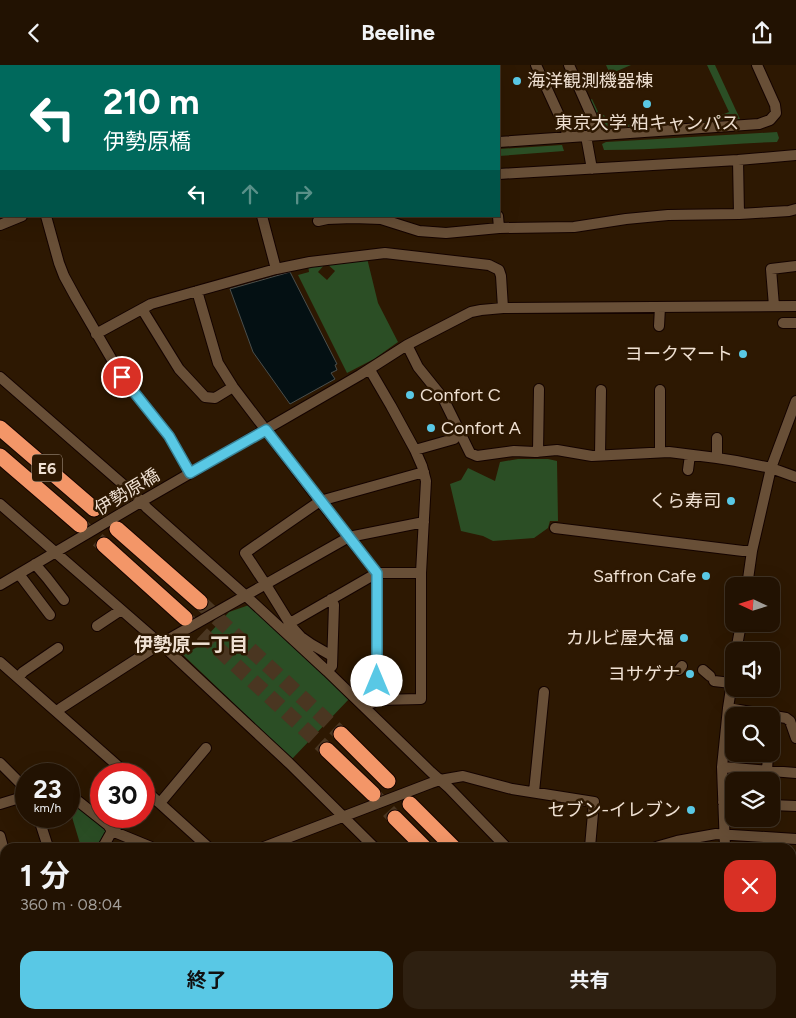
<!DOCTYPE html>
<html lang="ja">
<meta charset="utf-8">
<style>
:root{--surface:#221202;--page:#2e2011;--text:#f1f3f6;--muted:#a29e99;--line:#3f3224;--accent:#59c8e5}
body{margin:0;font-family:Figtree,"Noto Sans JP",sans-serif;background:var(--page);color:var(--text);height:100vh;display:flex;flex-direction:column;font-size:19px;white-space:nowrap}
*{box-sizing:border-box;margin:0}
p{font-size:16px;color:var(--muted)}
.icon{flex:none;width:28px;height:28px;fill:none;stroke:currentColor;stroke-width:2;stroke-linecap:round;stroke-linejoin:round}
.map{position:relative;flex:1;overflow:hidden}
.side{position:absolute;left:0px;top:778px;width:796px;height:176px;display:flex;flex-direction:column;background:var(--surface);border-radius:15px 15px 0 0;box-shadow:0 5px 20px #0002,0 0 0 1px var(--line)}
.side>*{flex:none}
.top-card{position:absolute;left:0px;top:0px;width:500px;height:152px;box-shadow:0 5px 20px #0002,0 0 0 1px var(--line);background:#00695c;color:#fff;overflow:hidden}
.needle{width:32px;rotate:274deg}
.buttons{position:absolute;left:725px;top:512px;display:grid;gap:10px}
.buttons a{display:grid;place-items:center;width:55px;height:55px;border-radius:10px;background:var(--surface);box-shadow:0 5px 20px #0002,0 0 0 1px var(--line);font-size:25px}
.speed{position:absolute;left:15px;top:698px;display:flex;gap:10px;font-size:25px;font-weight:700;text-align:center}
.speed>*{display:grid;place-content:center;width:65px;height:65px;border-radius:50%;background:var(--surface);box-shadow:0 5px 20px #0002,0 0 0 1px var(--line);line-height:1}
.speed small{font-size:12px;font-weight:400}
.speed .limit{border:8px solid #d22;background:#fff;color:#111}
.pin{position:absolute;display:grid;place-items:center;width:42px;height:42px;color:#fff;margin:-21px;border:2px solid #fff;border-radius:50%;box-shadow:0 1px 5px #0007}
.me{position:absolute;width:55px;margin:-28px;rotate:0deg;stroke-linejoin:round;filter:drop-shadow(0 0 4px #0008)}
.turn{display:flex;align-items:center;gap:18px;height:105px;padding:0 20px;font-size:22px}
.turn .icon{width:65px;height:65px;stroke-width:2.5}
.turn b{display:block;font-size:35px;line-height:42px}
.lanes{display:flex;align-items:center;height:48px;padding:0 20px;background:#0003;justify-content:center;gap:25px;direction:ltr}
.lanes .off{opacity:.35}
.round{display:grid;place-items:center;flex:none;width:52px;height:52px;border-radius:15px;background:var(--page)}
.headline{display:flex;align-items:center;justify-content:space-between;height:85px;padding:0 20px}
h1{font-size:30px;font-weight:700;line-height:38px}
.action{display:flex;gap:10px;margin-top:auto;padding:10px 20px}
.action a{flex:1;height:58px;border-radius:15px;background:var(--accent);color:#111;font-size:20px;font-weight:700;line-height:58px;text-align:center}
.action a+a{background:var(--page);color:var(--text)}
header{display:flex;justify-content:space-between;align-items:center;height:65px;padding:0 20px;background:var(--surface);font-size:22px;font-weight:700}
.map>svg:first-child{display:block}
.green{fill:#2b4e25;fill-rule:evenodd}
.water{fill:#041013;stroke:#4a4e4c}
.lines{fill:none;stroke-linecap:round;stroke-linejoin:round}
.highway-tunnel{stroke:#4a3621;stroke-width:15;stroke-dasharray:15 8;stroke-linecap:butt}
.minor-casing{stroke:#140300;stroke-width:12}
.highway-casing{stroke:#140300;stroke-width:17}
.minor{stroke:#684f37;stroke-width:10}
.highway{stroke:#f39668;stroke-width:15}
.route-casing{stroke:#3a8295;stroke-width:12}
.route{stroke:#59c8e5;stroke-width:9}
.poi-dot{fill:#59c8e5;stroke:#2d1802;stroke-width:2}
.labels{text-anchor:middle;stroke-width:5;stroke-linejoin:round;paint-order:stroke}
.shield{fill:#2d1802;stroke:#b5a494;stroke-width:1}
.shield-label{font-size:16px;font-weight:bold;fill:#efe0d2}
.poi-label{font-size:18px;fill:#efe0d2;stroke:#2d1802;text-anchor:end}
.street-label{font-size:18px;fill:#efe0d2;stroke:#2d1802}
.neighbourhood-label{font-size:19px;font-weight:bold;fill:#efe0d2;stroke:#2d1802}
</style>
<header><svg class="icon" aria-label="back" viewBox="0 0 24 24"><path d="M15 5l-7 7 7 7"/></svg>Beeline<svg class="icon" aria-label="share" viewBox="0 0 24 24"><path d="M12 15V3M7 8l5-5 5 5M5 13v7h14v-7"/></svg></header>
<div class="map">
<svg width="796" height="953" viewBox="0 0 796 953">
<rect width="100%" height="100%" fill="#2d1802"/>
<path class="green" d="M606 0H631L610 9Z
M707 0H715L740 54 703 57 729 47Z
M592 34 600 51 604 50 607 55 617 52 621 60 654 58V61L607 63 603 62 590 35Z
M777 67 779 73 777 77C719 79 662 85 604 85L602 79 606 77Z
M562 80 564 86 499 91V84Z
M367 193 378 238 398 277 374 294 347 308 298 210 309 207 308 200ZM326 198 335 206 327 215 318 207Z
M518 394H548L557 396 558 456H550L548 463 534 473 493 476 483 471 461 466 450 419 461 415 468 403 495 416 500 397Z
M249 540 349 634 292 694 179 586 188 580 192 585 197 582 229 547Z
M69 732 105 763C107 770 101 776 97 782H81L69 742Z"/>
<path class="water" d="M290 207 337 299 335 300 337 305 331 308 335 314 290 339 253 287 230 224Z"/>
<g class="lines">
<path class="highway-tunnel" d="M80 460 104 480
M200 537 341 669
M185 553 327 685
M373 729 395 753"/>
<g class="minor-casing">
<path id="minor" d="M79 0 80 1
M121 0V1
M255 0 256 1
M453 0V1
M536 0 569 72
M569 0 596 61 597 70
M154 1 156 0
M0 24 1 26
M586 71 592 104
M499 77 759 59 770 55 776 48 775 40 757 0
M738 95 739 149
M499 109 738 95 796 90
M46 151 59 198 64 211 76 233 122 312 169 371 190 408
M262 151 276 204
M498 151 499 163
M318 156 327 154 353 153 381 154 419 166 446 168 499 163 574 162 626 154 668 150 739 149 789 146 796 144
M0 160 22 151
M197 226 218 298 233 322 320 436 377 508V635
M774 241 771 204 796 201
M142 244 179 304 205 332 215 333 233 322
M783 258H796
M659 261 660 242
M96 269 151 239 276 204 310 197 385 188 489 200 499 205 501 211 503 243
M407 280 418 302 443 333 470 388 477 391 514 386 535 387 557 385 592 391 669 387 717 393 736 396 771 403 796 412
M370 305 391 341 415 385 422 401 426 416 421 508V634L377 635 372 638
M0 312 134 429 147 443 246 531 327 606 431 707 449 723 506 782
M660 325V387
M415 385 454 374
M538 387 539 324
M600 390 601 325
M717 393V373
M688 405 690 390
M0 439 172 589 289 698 374 782
M555 463 743 486H752
M35 499 47 513 64 535
M19 509 50 550
M0 520 149 432 360 310 407 280 471 247 481 245 503 243 796 241
M747 521 752 486 771 403 796 336
M97 561 121 545
M286 563 290 558 377 508H421
M736 586 741 559
M332 591 311 579 301 572 292 562 266 520 245 488 320 436 424 407
M0 597 127 709
M679 605 682 601
M703 605 710 611
M327 606 332 601 334 540 331 534
M18 613 23 607 58 583
M714 616 731 618
M728 643 786 653 790 656 796 673
M57 647 61 643 160 579 349 472 424 457
M0 698 20 718 26 727
M722 702 796 708
M767 706 768 689
M144 724 208 782
M534 727 544 627
M69 729 108 760 112 766 151 782
M723 737H734
M160 738 206 683
M0 739 26 731
M771 740 796 741
M38 751 48 782
M0 771 5 790
M103 782 112 766 118 760 123 751
M264 782 431 718 440 715 463 711 512 724 594 737 590 782
M656 782 677 776 716 769 796 774
M725 782 722 702 728 643 734 604
M0 880 5 877
M0 941 3 953
M46 949 47 953
M92 949 93 953
M144 949 145 953
M193 949 194 953
M240 949 241 953
M385 949 390 953
M532 949 536 953
M659 949 663 953
M737 949V953"/>
</g>
<g class="highway-casing">
<path id="highway" d="M0 363 94 444
M0 391 80 460
M117 464 200 537
M104 480 185 553
M341 669 388 716
M327 685 373 729
M410 739 453 782
M395 753 424 782
M582 949 586 953
M609 949 613 953"/>
</g>
<use href="#minor" class="minor"/>
<use href="#highway" class="highway"/>
</g>
<g class="lines">
<g class="route-casing">
<path id="route" d="M122 312 169 371 190 408 266 365 377 508V616"/>
</g>
<use href="#route" class="route"/>
</g>
<g class="poi-dot">
<circle cx="517" cy="16" r="5"/>
<circle cx="647" cy="39" r="5"/>
<circle cx="743" cy="289" r="5"/>
<circle cx="410" cy="330" r="5"/>
<circle cx="431" cy="363" r="5"/>
<circle cx="731" cy="436" r="5"/>
<circle cx="706" cy="511" r="5"/>
<circle cx="684" cy="573" r="5"/>
<circle cx="690" cy="609" r="5"/>
<circle cx="691" cy="745" r="5"/>
</g>
<g class="labels">
<rect class="shield" x="32" y="389.5" width="30" height="27" rx="4"/>
<g class="shield-label">
<text x="47" y="409">E6</text>
</g>
<g class="poi-label">
<text x="527" y="22" text-anchor="start">海洋観測機器棟</text>
<text x="647" y="64" text-anchor="middle">東京大学 柏キャンパス</text>
<text x="733" y="295">ヨークマート</text>
<text x="420" y="336" text-anchor="start">Confort C</text>
<text x="441" y="369" text-anchor="start">Confort A</text>
<text x="721" y="442">くら寿司</text>
<text x="696" y="517">Saffron Cafe</text>
<text x="674" y="579">カルビ屋大福</text>
<text x="680" y="615">ヨサゲナ</text>
<text x="681" y="751">セブン-イレブン</text>
</g>
<g class="street-label">
<text transform="translate(127 427) rotate(-31)" y="6">伊勢原橋</text>
</g>
<g class="neighbourhood-label">
<text x="191" y="586">伊勢原一丁目</text>
</g>
</g>
</svg>
<div class="buttons">
<a><svg class="needle" viewBox="-14 -14 28 28"><path d="M0-13l5 13h-10z" fill="#e53935"/><path d="M0 13l5-13h-10z" fill="#a29e99"/></svg></a>
<a><svg class="icon" aria-label="sound" viewBox="0 0 24 24"><path d="M4 9h4l5-4v14l-5-4H4zM17 9q2 3 0 6"/></svg></a>
<a><svg class="icon" aria-label="search" viewBox="0 0 24 24"><circle cx="10" cy="10" r="6"/><path d="M15 15l6 6"/></svg></a>
<a><svg class="icon" aria-label="layers" viewBox="0 0 24 24"><path d="M12 4l9 5-9 5-9-5zM3 14l9 5 9-5"/></svg></a>
</div>
<div class="speed"><div>23<small>km/h</small></div><div class="limit">30</div></div>
<div class="pin" style="left:122px;top:312px;background:#d93025"><svg class="icon" aria-label="arrive" viewBox="0 0 24 24"><path d="M6 21V4h12l-3 4 3 4H6"/></svg></div>
<svg class="me" style="left:377px;top:616px" viewBox="-20 -20 40 40"><circle r="19" fill="#fff"/><path d="M0-13L10 11 0 6-10 11z" fill="#59c8e5"/></svg>
<div class="top-card">
<div class="turn"><svg class="icon" aria-label="left" viewBox="0 0 24 24"><path d="M17 20v-9H6M10 6l-5 5 5 5"/></svg><div><b>210 m</b>伊勢原橋</div></div>
<div class="lanes"><svg class="icon" aria-label="left" viewBox="0 0 24 24"><path d="M17 20v-9H6M10 6l-5 5 5 5"/></svg><svg class="icon off" aria-label="ahead" viewBox="0 0 24 24"><path d="M12 20V5M6 11l6-6 6 6"/></svg><svg class="icon off" aria-label="right" viewBox="0 0 24 24"><path d="M7 20v-9h11M14 6l5 5-5 5"/></svg></div>
</div>
<section class="side">
<div class="headline"><div><h1>1 分</h1><p>360 m · 08:04</p></div><a class="round" style="background:#d93025;color:#fff"><svg class="icon" aria-label="close" viewBox="0 0 24 24"><path d="M6 6l12 12M18 6L6 18"/></svg></a></div>
<div class="action"><a>終了</a><a>共有</a></div>
</section>
</div>
